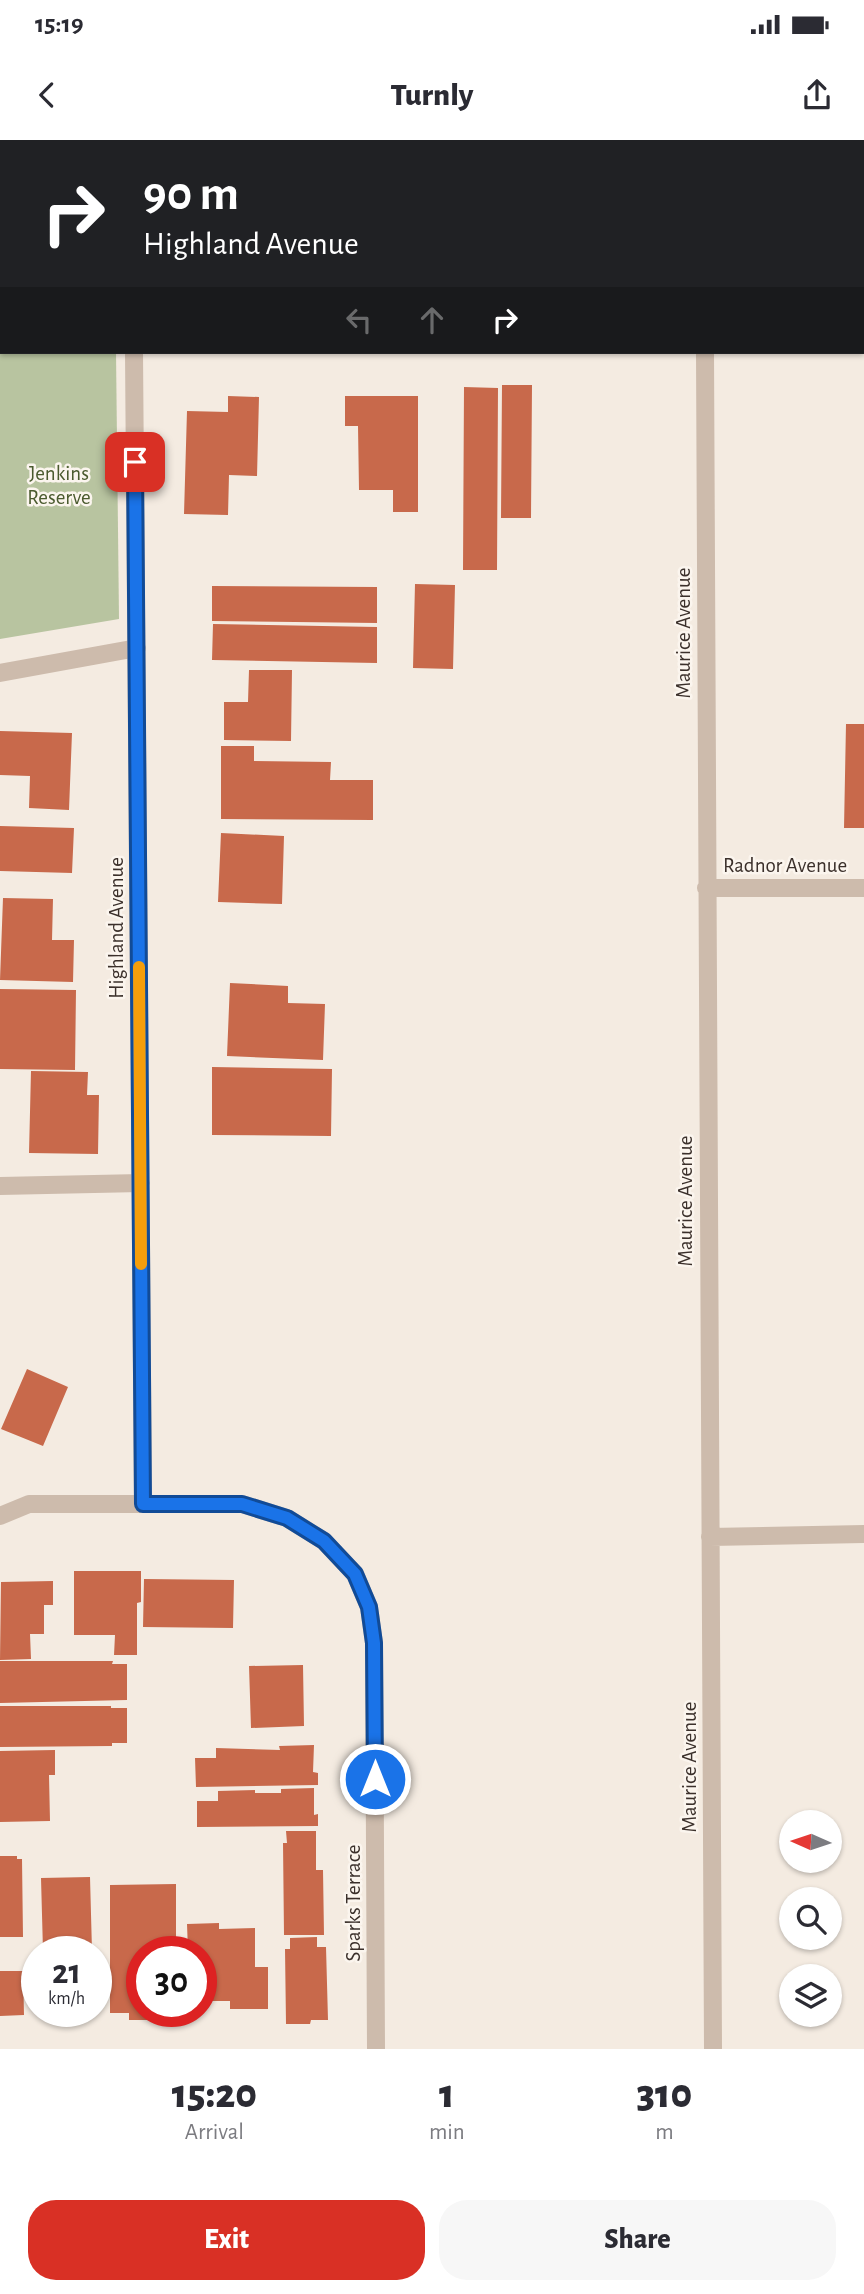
<!DOCTYPE html>
<style>
:root{--surface:#fff;--page:#f7f7f7;--text:#2b2b33;--muted:#7c7c81;--accent:#d93025}
body{margin:0;font-family:"Alegreya Sans",sans-serif;background:var(--page);color:var(--text);height:100vh;display:flex;flex-direction:column;font-size:26px;white-space:nowrap}
*{box-sizing:border-box;margin:0}
p{font-size:23px;color:var(--muted)}
.icon{flex:none;width:38px;height:38px;fill:none;stroke:currentColor;stroke-width:2;stroke-linecap:round;stroke-linejoin:round}
.map{position:relative;height:1909px;overflow:hidden}
.panel{display:flex;flex-direction:column;background:var(--surface);flex:1}
.panel>*{flex:none}
.hud{position:absolute;left:0px;top:0px;width:864px;height:214px;box-shadow:0 2px 5px #0004;background:#202124;color:#fff;overflow:hidden}
.needle{width:46px;rotate:273deg}
.tools{position:absolute;left:779px;top:1670px;display:grid;gap:14px}
.tools a{display:grid;place-items:center;width:63px;height:63px;border-radius:50%;background:var(--surface);box-shadow:0 2px 5px #0004;font-size:35px}
.speed{position:absolute;left:21px;top:1796px;display:flex;gap:14px;font-size:35px;font-weight:700;text-align:center}
.speed>*{display:grid;place-content:center;width:91px;height:91px;border-radius:50%;background:var(--surface);box-shadow:0 2px 5px #0004;line-height:1}
.speed small{font-size:18px;font-weight:400}
.speed .limit{border:10px solid #d22;background:#fff;color:#111}
.pin{position:absolute;display:grid;place-items:center;width:60px;height:60px;color:#fff;margin:-30px;border-radius:14px;box-shadow:0 4px 10px #0006}
.me{position:absolute;width:77px;margin:-38px;rotate:0deg;stroke-linejoin:round;filter:drop-shadow(0 0 5px #0008)}
.turn{display:flex;align-items:center;gap:24px;height:147px;padding:0 28px;font-size:32px}
.turn .icon{width:91px;height:91px;stroke-width:2.5}
.turn b{display:block;font-size:49px;line-height:60px}
.lanes{display:flex;align-items:center;height:66px;padding:0 28px;background:#0003;justify-content:center;gap:35px;direction:ltr}
.lanes .off{opacity:.35}
.eta{display:flex;justify-content:space-evenly;align-items:center;height:119px;text-align:center}
.eta b{font-size:42px;font-weight:800;line-height:49px}
.action{display:flex;gap:14px;margin-top:auto;padding:14px 28px}
.action a{flex:1;height:80px;border-radius:28px;background:var(--accent);color:#fff;font-size:28px;font-weight:800;line-height:80px;text-align:center}
.action a+a{background:var(--page);color:var(--text)}
.status{display:flex;justify-content:space-between;align-items:center;height:49px;padding:0 35px;background:var(--surface);direction:ltr}
.status svg{height:19px;fill:currentColor}
header{display:flex;justify-content:space-between;align-items:center;height:91px;padding:0 28px;background:var(--surface);font-size:32px;font-weight:800}
.map>svg:first-child{display:block}
.green{fill:#b8c4a0}
.building{fill:#c8694b}
.lines{fill:none;stroke-linecap:round;stroke-linejoin:round}
.street{stroke:#cdbbac;stroke-width:18}
.route-casing{stroke:#114b97;stroke-width:18}
.route{stroke:#1a73e8;stroke-width:12}
.slow{stroke:#f59e0b;stroke-width:12}
.labels{text-anchor:middle;stroke-width:5;stroke-linejoin:round;paint-order:stroke}
.park-label{font-size:21px;fill:#4a5a2e;stroke:#fbf5ee}
.street-label{font-size:21px;fill:#3b302b;stroke:#fbf5ee}
</style>
<div class="status"><b>15:19</b><svg viewBox="0 0 49 12"><path d="M0 12V9h3v3zM5 12V6h3v6zM10 12V3h3v9zM15 12V0h3v12zM26 1h20v11H26zM47 4h2v5h-2z"/></svg></div>
<header><svg class="icon" aria-label="back" viewBox="0 0 24 24"><path d="M15 5l-7 7 7 7"/></svg>Turnly<svg class="icon" aria-label="share" viewBox="0 0 24 24"><path d="M12 15V3M7 8l5-5 5 5M5 13v7h14v-7"/></svg></header>
<div class="map">
<svg width="864" height="1909" viewBox="0 0 864 1909">
<rect width="100%" height="100%" fill="#f4ebe1"/>
<path class="green" d="M0 211 116 212 119 479 0 499Z"/>
<path class="building" d="M502 245H532L531 378H501Z
M464 247 498 248 497 430H463Z
M228 256 259 257 257 336 229 335 228 375 184 374 187 271 228 272Z
M345 256H418V372H393V350H359L358 286H345Z
M415 444 455 445 453 529 413 528Z
M212 446 377 447V483L212 481Z
M213 484 377 487V523L212 520Z
M249 530H292L291 601 224 600V562H248Z
M846 584H864V688H844Z
M0 591 72 593 69 670 29 668 30 636 0 635Z
M221 606H254V621L331 622 330 640H373V680L221 679Z
M0 686 74 688 72 733 0 731Z
M221 693 284 696 282 764 218 762Z
M3 758 53 759 52 800H74L73 842 0 840Z
M230 843 288 846V863L325 864 323 920 227 916Z
M0 849 76 850 75 930 0 929Z
M212 927 332 929 331 996 212 995Z
M31 931 88 932 87 955H99L98 1014 29 1013Z
M27 1229 68 1247 43 1306 1 1289Z
M74 1431H141V1462L137 1463V1515H114L115 1495H74Z
M144 1439 234 1440 233 1488 143 1487Z
M53 1441V1465H44V1494H30L31 1519 0 1520 1 1442Z
M0 1521H113L112 1524H127V1560L0 1563Z
M303 1525 304 1586 251 1588 249 1526Z
M0 1566H111V1568H127V1603H112V1606L0 1607Z
M314 1605 313 1632 318 1633V1645L196 1647 195 1618H216V1608L280 1610 279 1606Z
M55 1610V1635H49L50 1681 0 1682V1611Z
M314 1648V1675L318 1674V1686L197 1687V1661H218V1651L255 1650V1653H281V1649Z
M286 1691H316V1730H323L324 1795H284L283 1703H287Z
M0 1716H17V1719H22L23 1797H0Z
M90 1737 92 1811H43L41 1738Z
M176 1744V1811H142V1871H159V1880H129V1873H110V1745Z
M219 1783V1789L255 1788V1827H268V1869H230V1861H201V1811H188L187 1784Z
M317 1797V1807H326L328 1880H311L310 1884H286L285 1809H290V1798Z
M0 1831H23L24 1875 0 1876Z"/>
<g class="lines">
<path class="street" d="M134 0V2
M664 0 665 2
M863 176H864
M0 183H2
M134 212 143 1364
M705 212 713 1909
M0 533 137 508
M706 748H864
M0 1046 141 1043
M0 1376 29 1364H242L287 1378 324 1401 355 1434 369 1467 374 1503 376 1909
M710 1397 864 1394"/>
</g>
<g class="lines">
<g class="route-casing">
<path id="route" d="M135 322 143 1364H242L287 1378 324 1401 355 1434 369 1467 374 1503 375 1639"/>
</g>
<use href="#route" class="route"/>
<path class="slow" d="M139 827 141 1124"/>
</g>
<g class="labels">
<g class="park-label">
<text x="59" y="340">Jenkins<tspan x="59" dy="24">Reserve</tspan></text>
</g>
<g class="street-label">
<text transform="translate(683 493) rotate(-90)" y="7">Maurice Avenue</text>
<text x="785" y="732">Radnor Avenue</text>
<text transform="translate(116 788) rotate(-90)" y="7">Highland Avenue</text>
<text transform="translate(685 1061) rotate(-90)" y="7">Maurice Avenue</text>
<text transform="translate(689 1627) rotate(-90)" y="7">Maurice Avenue</text>
<text transform="translate(353 1763) rotate(-90)" y="7">Sparks Terrace</text>
</g>
</g>
</svg>
<div class="tools">
<a><svg class="needle" viewBox="-14 -14 28 28"><path d="M0-13l5 13h-10z" fill="#e53935"/><path d="M0 13l5-13h-10z" fill="#7c7c81"/></svg></a>
<a><svg class="icon" aria-label="search" viewBox="0 0 24 24"><circle cx="10" cy="10" r="6"/><path d="M15 15l6 6"/></svg></a>
<a><svg class="icon" aria-label="layers" viewBox="0 0 24 24"><path d="M12 4l9 5-9 5-9-5zM3 14l9 5 9-5"/></svg></a>
</div>
<div class="speed"><div>21<small>km/h</small></div><div class="limit">30</div></div>
<div class="pin" style="left:135px;top:322px;background:#d93025"><svg class="icon" aria-label="arrive" viewBox="0 0 24 24"><path d="M6 21V4h12l-3 4 3 4H6"/></svg></div>
<svg class="me" style="left:375px;top:1639px" viewBox="-20 -20 40 40"><circle r="17" fill="#1a73e8" stroke="#fff" stroke-width="3"/><path d="M0-11L8 9 0 5-8 9z" fill="#fff"/></svg>
<div class="hud">
<div class="turn"><svg class="icon" aria-label="right" viewBox="0 0 24 24"><path d="M7 20v-9h11M14 6l5 5-5 5"/></svg><div><b>90 m</b>Highland Avenue</div></div>
<div class="lanes"><svg class="icon off" aria-label="left" viewBox="0 0 24 24"><path d="M17 20v-9H6M10 6l-5 5 5 5"/></svg><svg class="icon off" aria-label="ahead" viewBox="0 0 24 24"><path d="M12 20V5M6 11l6-6 6 6"/></svg><svg class="icon" aria-label="right" viewBox="0 0 24 24"><path d="M7 20v-9h11M14 6l5 5-5 5"/></svg></div>
</div>
</div>
<section class="panel">
<div class="eta">
<div><b>15:20</b><p>Arrival</p></div>
<div><b>1</b><p>min</p></div>
<div><b>310</b><p>m</p></div>
</div>
<div class="action"><a>Exit</a><a>Share</a></div>
</section>
